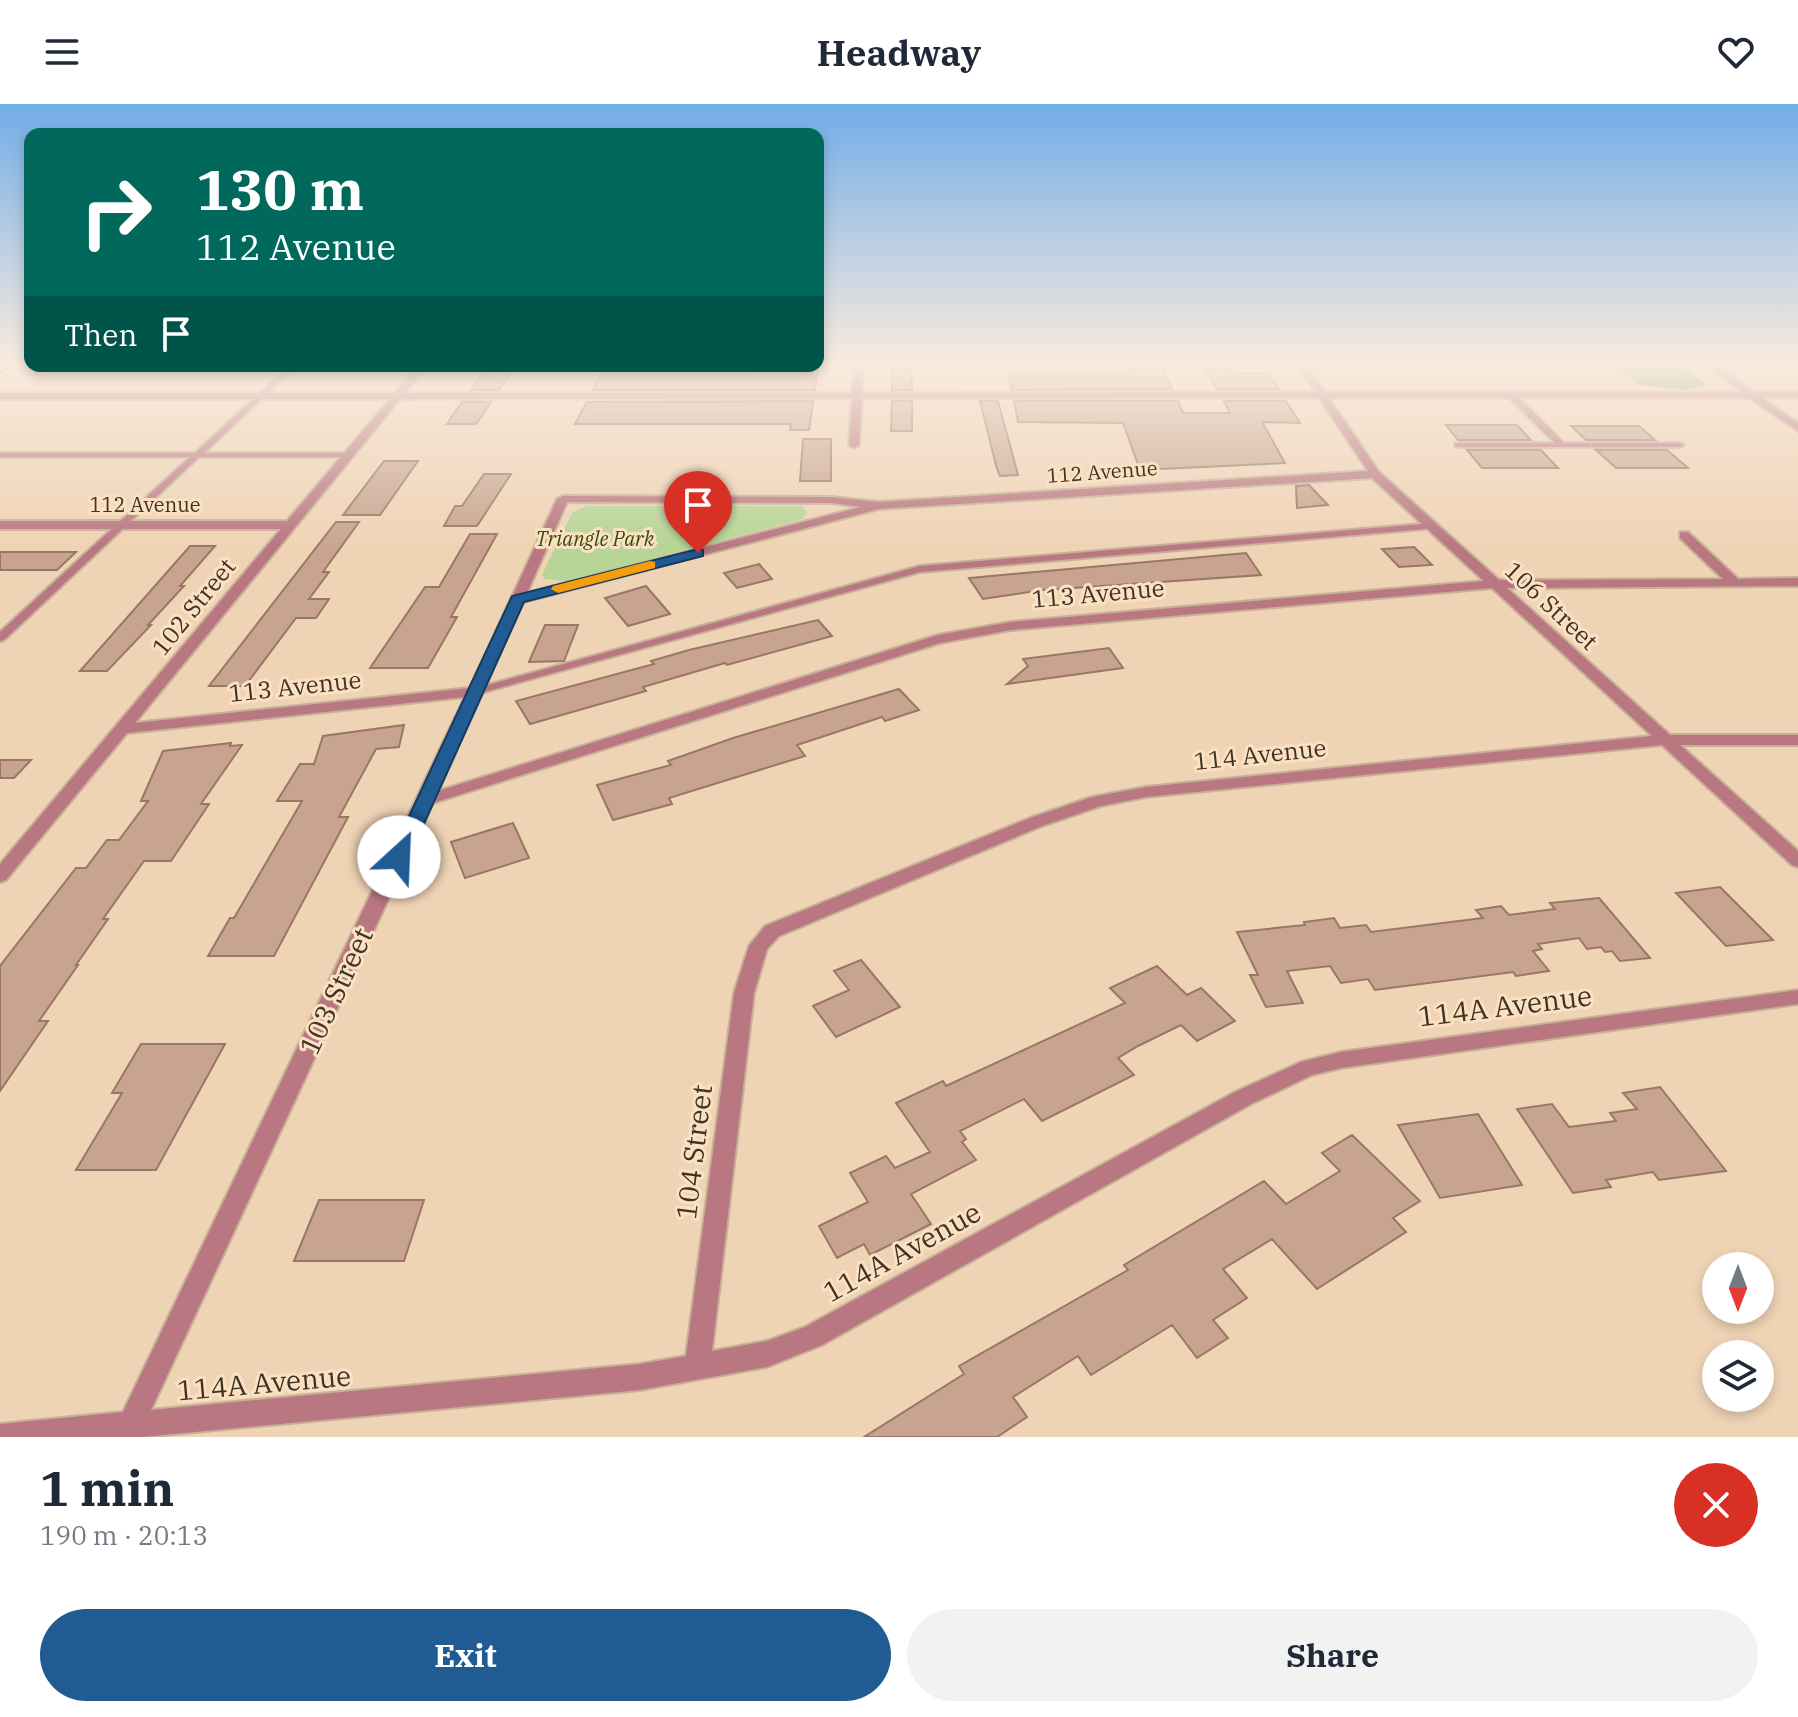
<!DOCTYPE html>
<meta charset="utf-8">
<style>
:root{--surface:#fff;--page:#f2f2f3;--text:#1f2937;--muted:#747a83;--accent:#205c93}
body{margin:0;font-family:"IBM Plex Serif",serif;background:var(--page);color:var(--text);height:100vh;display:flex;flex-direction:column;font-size:30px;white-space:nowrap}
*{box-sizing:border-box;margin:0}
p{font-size:26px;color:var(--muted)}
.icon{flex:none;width:44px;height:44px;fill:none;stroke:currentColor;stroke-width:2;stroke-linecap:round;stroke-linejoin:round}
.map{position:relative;height:1333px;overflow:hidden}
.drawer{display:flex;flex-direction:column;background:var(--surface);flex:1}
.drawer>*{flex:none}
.top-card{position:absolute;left:24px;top:24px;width:800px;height:244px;border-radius:16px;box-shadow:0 4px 12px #0003;background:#00695c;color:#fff;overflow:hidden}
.needle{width:52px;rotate:180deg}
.buttons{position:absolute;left:1702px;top:1148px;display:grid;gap:16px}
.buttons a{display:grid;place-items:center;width:72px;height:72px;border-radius:50%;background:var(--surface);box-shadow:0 4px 12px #0003;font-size:40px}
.pin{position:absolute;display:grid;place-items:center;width:68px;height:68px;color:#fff;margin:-82px -34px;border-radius:50% 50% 50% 0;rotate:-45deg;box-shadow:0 0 8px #0007}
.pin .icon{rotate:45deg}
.me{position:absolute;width:88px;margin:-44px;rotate:25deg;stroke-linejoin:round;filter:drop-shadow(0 0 6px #0008)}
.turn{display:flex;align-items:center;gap:28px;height:168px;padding:0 40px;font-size:36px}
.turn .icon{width:104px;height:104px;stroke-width:2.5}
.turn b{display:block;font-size:56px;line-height:68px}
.then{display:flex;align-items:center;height:76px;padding:0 40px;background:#0003;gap:16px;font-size:30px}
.round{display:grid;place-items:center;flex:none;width:84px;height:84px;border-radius:42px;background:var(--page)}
.headline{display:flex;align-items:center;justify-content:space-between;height:136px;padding:0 40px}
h1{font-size:48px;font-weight:700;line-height:60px}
.primary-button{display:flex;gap:16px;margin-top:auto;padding:16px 40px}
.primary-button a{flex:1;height:92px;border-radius:48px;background:var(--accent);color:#fff;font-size:32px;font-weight:700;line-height:92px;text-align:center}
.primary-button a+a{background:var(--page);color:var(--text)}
header{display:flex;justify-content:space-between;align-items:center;height:104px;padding:0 40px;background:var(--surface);font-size:36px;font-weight:700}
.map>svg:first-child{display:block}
.green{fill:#b6d596}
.forest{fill:#7da54f}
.building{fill:#c8a490;stroke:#997765;stroke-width:2}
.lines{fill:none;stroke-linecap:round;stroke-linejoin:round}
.service-casing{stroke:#c8b096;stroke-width:4}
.minor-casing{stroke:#c8b096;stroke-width:4}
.path{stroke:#917e69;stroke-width:3;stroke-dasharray:4 3;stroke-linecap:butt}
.service{fill:#b87781;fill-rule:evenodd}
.minor{fill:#b87781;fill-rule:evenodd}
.route{fill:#205c93;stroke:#153c60;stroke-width:2}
.slow{fill:#f59e0b}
.labels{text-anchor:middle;stroke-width:6;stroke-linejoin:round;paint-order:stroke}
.far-street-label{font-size:20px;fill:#3e3327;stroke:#fce0c2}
.far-park-label{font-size:20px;font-style:italic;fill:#334d0f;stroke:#fce0c2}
.street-label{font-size:24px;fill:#3e3327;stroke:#fce0c2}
.near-street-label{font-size:28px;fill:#3e3327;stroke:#fce0c2}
</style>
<header><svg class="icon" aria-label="menu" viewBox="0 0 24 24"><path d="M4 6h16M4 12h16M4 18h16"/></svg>Headway<svg class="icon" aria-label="heart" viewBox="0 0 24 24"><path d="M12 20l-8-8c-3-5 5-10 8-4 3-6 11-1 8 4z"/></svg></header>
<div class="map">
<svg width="1798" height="1333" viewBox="0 0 1798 1333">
<rect width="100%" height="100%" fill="#efd3b5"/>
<path class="green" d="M586 402H802L807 408 803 415 567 477 545 475 542 471 572 409Z"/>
<path class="forest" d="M1611 257H1676L1707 281 1686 286 1638 281Z"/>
<path class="building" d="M892 261H911L912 286H892Z
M760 265H818L815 286H593L601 269 759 268Z
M1131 265H1163L1172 285 1012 286 1008 267 1132 268Z
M1206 265H1230L1233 269H1268L1279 285H1217Z
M484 268H511L499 286H471Z
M813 297 809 326H790L791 320H575L587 298Z
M892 297H912V327H891Z
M980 297H998L1018 371 1000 372 997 365Z
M1014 297H1178L1183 309H1230L1224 297H1286L1300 319 1262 318 1285 359 1140 366 1123 319 1018 318Z
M462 298H491L476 320H447Z
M1446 321H1517L1531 336H1458Z
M1571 322H1639L1655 336H1586Z
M803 335H831V377H800Z
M1467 346H1541L1558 364H1482Z
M1596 346H1667L1688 364H1616Z
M384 357H418L380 411H343Z
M484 370H511L477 422H444L455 402H462Z
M1309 381 1328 401 1297 404 1296 382Z
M336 418H359L323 468H329L309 495H329L316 514H296L245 582H209Z
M470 430H497L451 513H457L428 564H370L425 483H439Z
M190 442H215L180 482H184L148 521H151L107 567H80Z
M1414 443 1432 461 1399 463 1382 445Z
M0 448H76L57 466H0Z
M1246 449 1261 471 1043 486 983 495 969 474Z
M759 460 772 475 737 484 724 469Z
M646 482 670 510 628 522 605 494Z
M818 516 832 532 727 561 725 559 643 583 646 587 530 620 516 597 654 560 651 557 689 546Z
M545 521H578L564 557 529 558Z
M1109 544 1123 564 1007 580 1028 562 1023 555Z
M899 585 919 606 885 617 882 613 797 641 805 652 669 694 672 700 613 716 597 681 671 661 668 657 733 634Z
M404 621 399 643 376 645 339 713H348L274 852H208L230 814H234L302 697H277L300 660H314L323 632Z
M231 639 230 642 242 641 201 700H209L171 757H144L103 815H108L76 861H78L39 917H48L0 987V862L76 764H86L107 736H119L148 697H141L163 647Z
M0 656H31L14 674H0Z
M513 719 529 754 465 774 451 738Z
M1720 783 1773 836 1726 842 1676 789Z
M1599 794 1650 854 1620 857 1612 847 1605 848 1601 843 1587 845 1579 834 1538 840 1542 845 1533 847 1549 867 1516 872 1513 868 1375 886 1368 875 1341 879 1330 862 1287 867 1303 899 1266 903 1250 871H1258L1237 828 1305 821 1304 818 1334 814 1340 824 1366 821 1371 828 1483 814 1476 806 1501 802 1509 811 1555 805 1550 799Z
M861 856 900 903 836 933 813 902 849 886 834 867Z
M1157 862 1187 891 1201 884 1235 917 1197 937 1181 921 1138 942 1118 954 1134 971 1042 1017 1024 995 960 1027 966 1035 962 1038 976 1056 911 1090 931 1120 870 1151 864 1140 837 1154 819 1122 868 1098 850 1069 886 1052 895 1064 930 1048 896 999 943 977 946 982 1125 899 1110 884Z
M141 940H225L156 1066H76L122 989H112Z
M1660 983 1726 1067 1659 1076 1653 1068 1606 1076 1611 1083 1573 1089 1517 1005 1552 1000 1569 1023 1616 1017 1610 1009 1637 1005 1623 989Z
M1478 1010 1522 1081 1440 1094 1398 1021Z
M1352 1031 1420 1097 1393 1114 1406 1128 1317 1185 1272 1135 1223 1165 1247 1194 1213 1216 1228 1234 1197 1254 1172 1221 1091 1271 1078 1252 1013 1293 1027 1313 997 1333H864L964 1270 959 1262 1128 1166 1124 1161 1264 1077 1286 1100 1340 1067 1322 1049Z
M319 1096H424L404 1157H294Z"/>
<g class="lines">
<g class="service-casing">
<path id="service" d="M289 262H297L204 349H351V353H199L4 536 0 537V528L190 353H0V349H195Z
M1508 289H1514L1564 339H1680L1684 341 1680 343H1455V339H1555L1508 293Z
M1433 419 1438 422 1436 424 920 468 477 590H469L467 588 469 586 920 462Z"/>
</g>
<g class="minor-casing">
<path id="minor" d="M854 257H864L862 289 1315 288 1295 257H1304L1325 288H1741L1700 257H1710L1754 288H1798V294H1762L1798 319V327L1749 294H1329L1379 368 1499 476 1723 475 1680 434V428H1688L1738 475 1798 474V482L1507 484 1670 631H1798V641H1680L1798 747V763L1792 761 1662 641 1146 693 1101 702 1042 722 779 832 767 845 754 889 712 1247 767 1237 805 1223 1235 988 1301 958 1341 948 1798 886V900L1341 964 1312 971 1251 1000 822 1241 767 1263 640 1286 142 1333H0V1320L123 1308 465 593 127 629 6 776 0 778V760L281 425H0V417H287L390 295H0V289H395L417 262H427L405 289H852ZM852 294 849 341 854 344 859 341 862 294H1319L1368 367 879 398 832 393 563 392 557 395 470 584 135 619 400 295ZM1372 374 1484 477 1011 518 938 531 438 687 523 498 879 405ZM567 398 832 399 861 403 527 489ZM1492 484 1652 632 1146 683 1092 693 1030 714 765 822 749 842 734 889 686 1252 640 1260 151 1306 433 699 940 539 1011 526Z"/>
</g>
<path class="path" d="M0 269 15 257"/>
<use href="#service" class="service"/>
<use href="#minor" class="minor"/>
</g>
<linearGradient id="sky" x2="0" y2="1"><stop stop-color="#70ade7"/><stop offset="0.58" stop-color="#f8ebde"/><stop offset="1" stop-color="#f8ebde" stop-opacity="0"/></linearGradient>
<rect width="1798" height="444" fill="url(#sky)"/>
<path class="route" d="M698 445 703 446V452L524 498 409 753 399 759 392 757 390 753 512 492Z"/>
<path class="slow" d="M650 457 655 458V464L558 489 551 485 553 482Z"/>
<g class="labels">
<g class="far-street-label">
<text transform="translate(1102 368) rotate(-4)" y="7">112 Avenue</text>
<text x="145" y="408">112 Avenue</text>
</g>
<g class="far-park-label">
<text x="595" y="442">Triangle Park</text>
</g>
<g class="street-label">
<text transform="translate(1098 490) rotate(-5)" y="8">113 Avenue</text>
<text transform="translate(1551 502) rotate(43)" y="8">106 Street</text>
<text transform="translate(194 503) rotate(-51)" y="8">102 Street</text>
<text transform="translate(295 583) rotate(-6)" y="8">113 Avenue</text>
<text transform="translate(1260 651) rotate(-6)" y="8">114 Avenue</text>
</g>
<g class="near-street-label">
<text transform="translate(336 887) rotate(-65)" y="10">103 Street</text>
<text transform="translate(1505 902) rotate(-7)" y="10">114A Avenue</text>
<text transform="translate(694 1048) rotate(-83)" y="10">104 Street</text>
<text transform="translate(902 1148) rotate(-29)" y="10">114A Avenue</text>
<text transform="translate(264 1279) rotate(-5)" y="10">114A Avenue</text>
</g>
</g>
</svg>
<div class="buttons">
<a><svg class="needle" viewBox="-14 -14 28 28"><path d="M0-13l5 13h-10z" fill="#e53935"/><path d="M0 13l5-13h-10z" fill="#747a83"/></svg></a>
<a><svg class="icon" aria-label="layers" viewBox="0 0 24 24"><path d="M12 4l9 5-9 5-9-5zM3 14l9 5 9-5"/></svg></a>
</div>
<div class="pin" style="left:698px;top:449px;background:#d93025"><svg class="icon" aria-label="arrive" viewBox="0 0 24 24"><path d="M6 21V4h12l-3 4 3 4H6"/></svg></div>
<svg class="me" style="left:399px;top:753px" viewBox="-20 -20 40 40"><circle r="19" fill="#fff"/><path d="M0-13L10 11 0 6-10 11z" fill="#205c93"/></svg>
<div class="top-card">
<div class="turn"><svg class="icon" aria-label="right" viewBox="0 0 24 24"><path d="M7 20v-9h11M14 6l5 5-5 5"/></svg><div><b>130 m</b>112 Avenue</div></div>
<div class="then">Then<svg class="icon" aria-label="arrive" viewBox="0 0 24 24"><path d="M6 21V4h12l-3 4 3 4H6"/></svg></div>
</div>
</div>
<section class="drawer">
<div class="headline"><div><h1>1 min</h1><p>190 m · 20:13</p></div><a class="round" style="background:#d93025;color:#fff"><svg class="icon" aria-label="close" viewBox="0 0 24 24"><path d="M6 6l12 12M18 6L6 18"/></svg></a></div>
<div class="primary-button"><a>Exit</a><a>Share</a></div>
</section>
